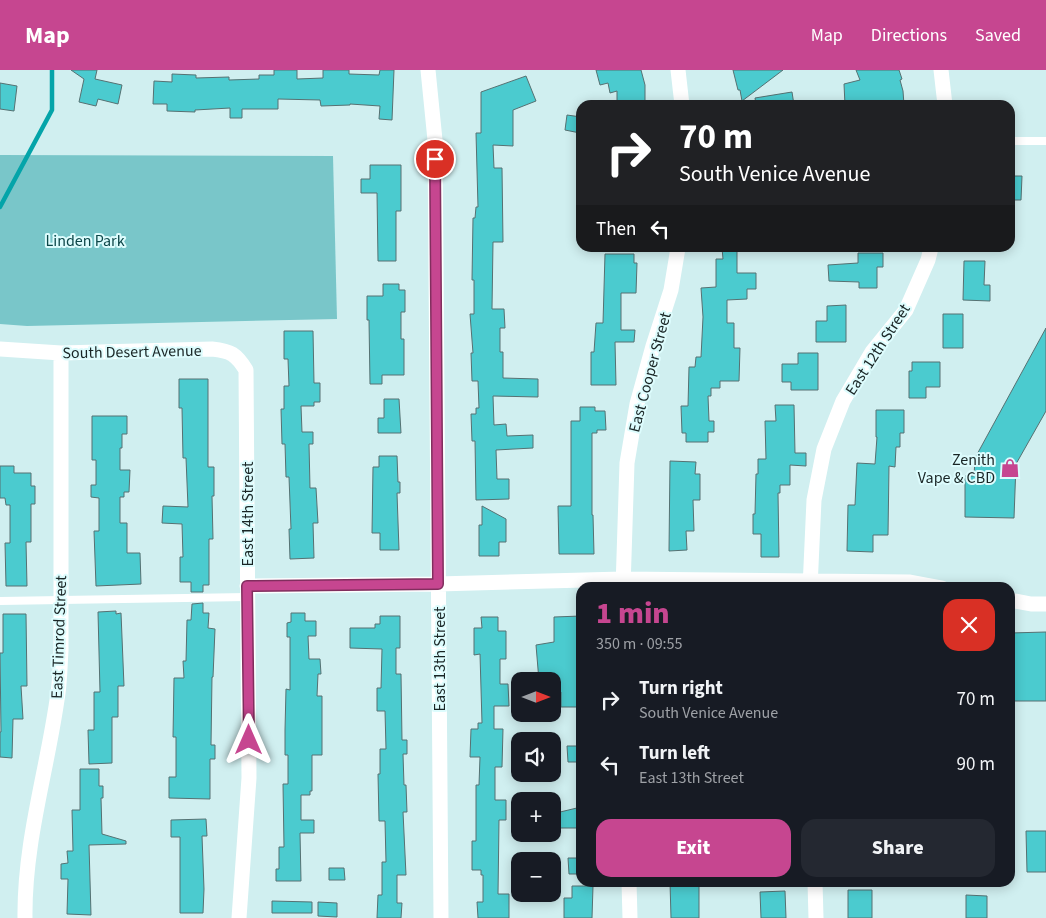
<!DOCTYPE html>
<meta charset="utf-8">
<style>
:root{--surface:#171b24;--page:#242831;--text:#f1f3f6;--muted:#9ea1a6;--accent:#c64690}
body{margin:0;font-family:"Source Sans 3",sans-serif;background:var(--page);color:var(--text);height:100vh;display:flex;flex-direction:column;font-size:19px;white-space:nowrap}
*{box-sizing:border-box;margin:0}
p{font-size:16px;color:var(--muted)}
.icon{flex:none;width:28px;height:28px;fill:none;stroke:currentColor;stroke-width:2;stroke-linecap:round;stroke-linejoin:round}
.map{position:relative;flex:1;overflow:hidden}
.panel{position:absolute;left:576px;top:512px;width:439px;height:305px;display:flex;flex-direction:column;background:var(--surface);border-radius:15px;box-shadow:0 2px 12px #0003}
.panel>*{flex:none}
.hud{position:absolute;left:576px;top:30px;width:439px;height:152px;border-radius:15px;box-shadow:0 2px 12px #0003;background:#202124;color:#fff;overflow:hidden}
.needle{width:32px;rotate:90deg}
.controls{position:absolute;left:511px;top:602px;display:grid;gap:10px}
.controls a{display:grid;place-items:center;width:50px;height:50px;border-radius:10px;background:var(--surface);box-shadow:0 2px 12px #0003;font-size:25px}
.pin{position:absolute;display:grid;place-items:center;width:42px;height:42px;color:#fff;margin:-21px;border:2px solid #fff;border-radius:50%;box-shadow:0 1px 5px #0007}
.me{position:absolute;width:55px;margin:-28px;rotate:0deg;stroke-linejoin:round;filter:drop-shadow(0 0 4px #0008)}
.turn{display:flex;align-items:center;gap:18px;height:105px;padding:0 20px;font-size:22px}
.turn .icon{width:65px;height:65px;stroke-width:2.5}
.turn b{display:block;font-size:35px;line-height:42px}
.then{display:flex;align-items:center;height:48px;padding:0 20px;background:#0003;gap:10px;font-size:19px}
.round{display:grid;place-items:center;flex:none;width:52px;height:52px;border-radius:15px;background:var(--page)}
.summary{display:flex;align-items:center;justify-content:space-between;height:85px;padding:0 20px}
h1{font-size:30px;font-weight:800;line-height:38px;color:var(--accent)}
.primary-button{display:flex;gap:10px;margin-top:auto;padding:10px 20px}
.primary-button a{flex:1;height:58px;border-radius:15px;background:var(--accent);color:#fff;font-size:20px;font-weight:800;line-height:58px;text-align:center}
.primary-button a+a{background:var(--page);color:var(--text)}
ul{padding:0;list-style:none}
li{display:flex;align-items:center;gap:15px;height:65px;padding:0 20px}
li div{flex:1}
li b{display:block;font-size:19px}
li em{font-style:normal}
header{display:flex;align-items:center;gap:30px;box-sizing:border-box;height:70px;padding:0 25px;background:var(--accent);color:#fff}
header strong{font-size:24px}
nav{display:flex;gap:28px;margin-inline-start:auto;font-size:18px}
.map>svg:first-child{display:block}
.green{fill:#79c6c9}
.lines{fill:none;stroke-linecap:round;stroke-linejoin:round}
.stream{stroke:#04a4a9;stroke-width:4.5}
.building{fill:#4bcbcf;stroke:#567172}
.lane{stroke:#fff;stroke-width:8}
.street{stroke:#fff;stroke-width:15}
.route-casing{stroke:#812e5e;stroke-width:12}
.route{stroke:#c64690;stroke-width:9}
.labels{text-anchor:middle;stroke-width:4;stroke-linejoin:round;paint-order:stroke}
.park-label{font-size:16px;fill:#0d4749;stroke:#ddfcfd}
.street-label{font-size:16px;fill:#192525;stroke:#ddfcfd}
.poi-label{font-size:16px;fill:#192525;stroke:#ddfcfd;text-anchor:end}
</style>
<header>
<strong>Map</strong>
<nav><a>Map</a><a>Directions</a><a>Saved</a></nav>
</header>
<div class="map">
<svg width="1046" height="848" viewBox="0 0 1046 848">
<rect width="100%" height="100%" fill="#d0eff0"/>
<path class="green" d="M0 85 333 86 337 249 27 256 0 254Z"/>
<g class="lines">
<path class="stream" d="M0 137 52 40V0"/>
</g>
<path class="building" d="M71 0H97L95 9 122 15 118 34 98 29 96 36 79 32 84 9Z
M274 0H297V9L323 8V0H349V4L379 5 380 0H394L392 50 379 49 380 36 350 34V35L321 36 320 30 278 29V39H242V48H230V38L195 40V42L167 41V34H153L154 11 172 12V4L196 5V8L229 7V10L259 9V5H274Z
M596 0H641L645 15V35H617V21L610 23 608 13 600 15Z
M733 0H783L742 31 740 20H738Z
M856 0H899L902 9 900 10 903 21 904 35H845L844 14 860 10Z
M526 6 536 31 513 40V76L493 75 494 98H502L503 172H493L492 239H504L505 258H500V282H503V308L538 309V327L493 326 494 355 506 354 507 366 533 365V378L496 380 497 409H509V429L476 430 475 371H472L471 344H476V338H479L478 311H472L471 283H473L470 244H474V210H472L473 148H475L476 137H478L476 63H481V22Z
M0 13 17 16 14 41 0 39Z
M792 22 794 35H756L755 28Z
M567 45 581 47 580 63 565 60Z
M370 95H401V141H396V191H378L377 123H361V109H370Z
M1010 106H1022L1021 130H1010Z
M722 178H737V203H756V219H747V229L727 230V253H734V278H740L739 311H720V318H711V326H708L709 351H714V362H708V372H686V363H682L681 336H688L689 297H695L696 287H701L703 247 701 218 716 217V189H723Z
M858 183H883V197H877V218H859V212L829 211 828 195 858 193Z
M605 184H634V193H637L636 223H621V260H635L634 272H615L616 315H591V282H594L596 253H603Z
M964 191H985L984 215H990V231L963 230Z
M383 214H399V220H405V242H401V269H404V305H382V314H370L369 250H367V226H383Z
M846 235V272H816V251H827V236Z
M943 244H963V278H943Z
M1046 258V341L1016 394 1014 448 965 447V406H974L975 388Z
M284 261H313L314 313H320V332H314V336H301L302 362H313V374H309L310 418H316L318 453H313L314 488 290 489 289 459H291L289 407H286L285 374H282L281 339H284V316H289L288 289H284Z
M798 283H818V320H791V312H782V294H798Z
M912 292H940V317H926V328H909V301H912Z
M179 309H208V397H214V426H212L213 469H209V515H203V522H191V512H180V487H183L182 454 162 453 163 436 188 437 186 388H183L182 338H179Z
M384 329H399L401 363H378V348H384Z
M775 335H794L795 383H806V396L790 395V415H780V423H778L779 487H761V464H753V444H755L756 404H758V389H766L765 351H776Z
M580 337H595V341H605L606 360H597V363H592V445H593L594 484H559L558 436H571V351H580Z
M876 340H904V363H900V377H896L895 397 889 396 888 465H873V482L847 481 848 435H855L857 393 875 394 877 367H876Z
M92 346H127V364H122V378H120V400H130L129 422H124V427H120V453H127V483H140L141 514 96 516 94 461H99V428L91 427V415H96V390H92Z
M379 386H397L398 412H400V423H397L399 480H380V463H372L373 397H379Z
M670 391 696 392 695 404H700V430H693L694 461H686L687 480 669 481Z
M0 396H14V403H31V416H35V434H31V472H26L27 516H6L5 473H10V435H6L5 428H0Z
M482 436 506 449V472H499V486H479V455H482Z
M203 533V543H209L208 558 215 559 213 607H212L211 675H215V689H210V729L169 728V707H176V667H173L174 608H184L183 591H186L187 550H191L192 534Z
M116 541V544L121 543 124 616H118V647H112V693L89 694 88 660H94V622H100L98 542Z
M291 543H305V551H316V566H308L309 589H320L321 604H318L317 626H322V685H312V721H310V725H301V750H314V763H300L301 811H276V799H279V777H284L283 714H288V685H285V660L286 619 290 620V567H287V553L291 552Z
M3 544H26L27 616H21L23 649H13L12 688 0 687V662H1L0 583H3Z
M380 546H400V578H396V604H401L402 670H407V684H403L404 715H406L407 742H403L406 805H397V833H402L401 848H377L378 825H382V792H386L385 751H379L378 704H380V679H386L385 641H377V618H381L382 579 350 578V558H375V554H380Z
M581 546V637H561V622H552V611H539L536 575 554 572V547Z
M481 547H498V561H506V589H500V614H508L509 636H494V659H503L502 697H495V730H506V750H499L498 824H509V848H478L477 832H483V805H481V800H472V771H476V715H479L480 687H470L471 659H478V653H482L480 584 474 585V558H482Z
M1046 562V631H1010V563Z
M567 676H581V692H568Z
M80 699H99V716H103V728H101L102 764 126 771V774L89 775 91 845 67 844 68 809H61V794L68 793 67 781H73L72 740H80Z
M581 737V758H557L556 743Z
M206 749 207 766H202L204 819 203 843H180V767H171V750Z
M1026 761H1046V802H1027Z
M568 788H581V804H569Z
M329 798H344L345 810H329Z
M670 812H699V848H671Z
M572 816H593L592 848H564V828H572Z
M848 820H872V848H848Z
M785 821 786 848H761L760 822Z
M966 825 987 826V848H966Z
M272 831 312 832V843H272Z
M318 832 337 833V847L318 846Z"/>
<g class="lines">
<path class="lane" d="M1010 71H1046
M0 531 247 527"/>
<path class="street" d="M428 0 435 70 441 848
M678 0 682 35
M941 0 945 35
M0 279 61 283 212 279C231 281 236 284 246 300L249 708 239 848
M247 516 438 514 623 509 910 512 942 518
M623 518 627 393 637 334 653 276 671 220 678 178
M810 518 814 430 824 379 843 331 872 282 906 240 928 190 931 178
M1010 530 1031 534H1046
M629 812 630 848
M815 812 816 848
M25 848C24 771 48 698 58 623 60 609 60 595 61 581V283"/>
</g>
<g class="lines">
<g class="route-casing">
<path id="route" d="M249 670 247 516 438 514 435 89"/>
</g>
<use href="#route" class="route"/>
</g>
<defs>
<g id="shop-bare" transform="scale(1.5)"><path d="M-5-2.5h2.3a2.7 3.5 0 0 1 5.4 0H5L5.5 6h-11ZM-1.5-2.5h3a1.5 2.3 0 0 0-3 0Z" fill="#c64690" stroke="#ddfcfd" stroke-width="2.5" paint-order="stroke"/></g>
</defs>
<g fill-rule="evenodd">
<use href="#shop-bare" x="1010" y="398"/>
</g>
<g class="labels">
<g class="park-label">
<text x="85" y="176">Linden Park</text>
</g>
<g class="street-label">
<text transform="translate(877 279) rotate(-57)" y="6">East 12th Street</text>
<text transform="translate(132 281) rotate(-1)" y="6">South Desert Avenue</text>
<text transform="translate(649 302) rotate(-75)" y="6">East Cooper Street</text>
<text transform="translate(247 444) rotate(-90)" y="6">East 14th Street</text>
<text transform="translate(58 567) rotate(-88)" y="6">East Timrod Street</text>
<text transform="translate(439 589) rotate(-90)" y="6">East 13th Street</text>
</g>
<g class="poi-label">
<text x="995" y="395">Zenith<tspan x="995" dy="18">Vape &amp; CBD</tspan></text>
</g>
</g>
</svg>
<div class="controls">
<a><svg class="needle" viewBox="-14 -14 28 28"><path d="M0-13l5 13h-10z" fill="#e53935"/><path d="M0 13l5-13h-10z" fill="#9ea1a6"/></svg></a>
<a><svg class="icon" aria-label="sound" viewBox="0 0 24 24"><path d="M4 9h4l5-4v14l-5-4H4zM17 9q2 3 0 6"/></svg></a>
<a>+</a>
<a>−</a>
</div>
<div class="pin" style="left:435px;top:89px;background:#d93025"><svg class="icon" aria-label="arrive" viewBox="0 0 24 24"><path d="M6 21V4h12l-3 4 3 4H6"/></svg></div>
<svg class="me" style="left:249px;top:670px" viewBox="-20 -20 40 40"><path d="M0-17L14 15 0 8-14 15z" fill="#c64690" stroke="#fff" stroke-width="4"/></svg>
<div class="hud">
<div class="turn"><svg class="icon" aria-label="right" viewBox="0 0 24 24"><path d="M7 20v-9h11M14 6l5 5-5 5"/></svg><div><b>70 m</b>South Venice Avenue</div></div>
<div class="then">Then<svg class="icon" aria-label="left" viewBox="0 0 24 24"><path d="M17 20v-9H6M10 6l-5 5 5 5"/></svg></div>
</div>
<section class="panel">
<div class="summary"><div><h1>1 min</h1><p>350 m · 09:55</p></div><a class="round" style="background:#d93025;color:#fff"><svg class="icon" aria-label="close" viewBox="0 0 24 24"><path d="M6 6l12 12M18 6L6 18"/></svg></a></div>
<ul>
<li><svg class="icon" aria-label="right" viewBox="0 0 24 24"><path d="M7 20v-9h11M14 6l5 5-5 5"/></svg><div><b>Turn right</b><p>South Venice Avenue</p></div><em>70 m</em></li>
<li><svg class="icon" aria-label="left" viewBox="0 0 24 24"><path d="M17 20v-9H6M10 6l-5 5 5 5"/></svg><div><b>Turn left</b><p>East 13th Street</p></div><em>90 m</em></li>
</ul>
<div class="primary-button"><a>Exit</a><a>Share</a></div>
</section>
</div>
